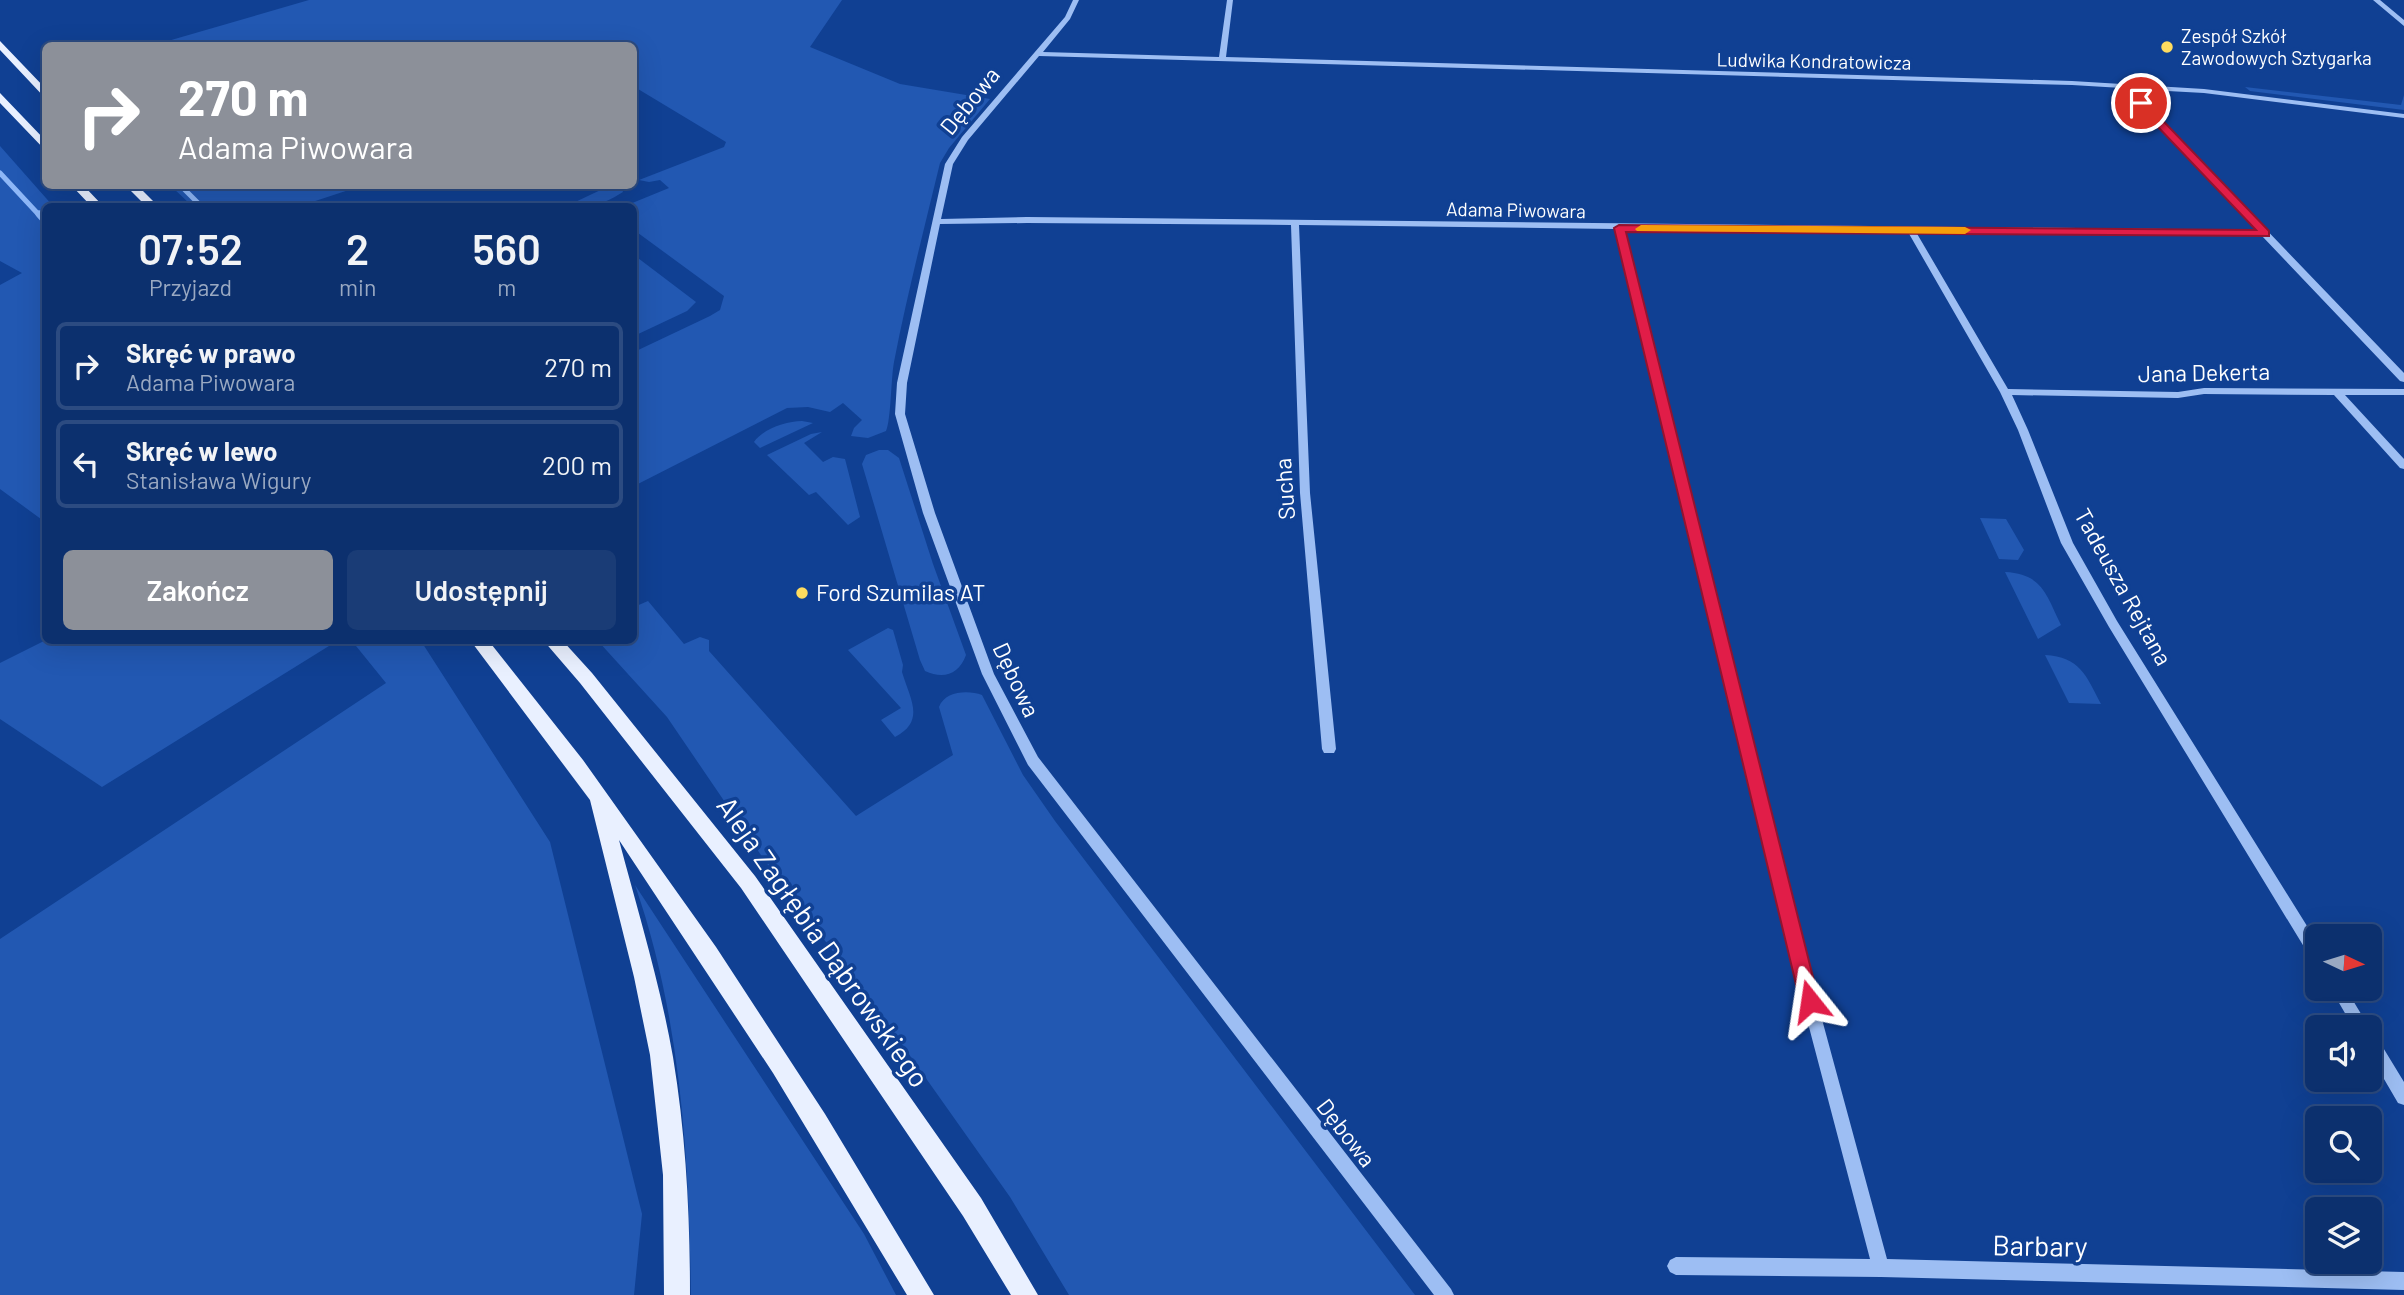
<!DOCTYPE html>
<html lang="pl">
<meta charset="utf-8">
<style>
:root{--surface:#0c306e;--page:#1a3c76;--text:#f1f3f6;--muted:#9aa9c2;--line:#2c4b81;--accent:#8c9099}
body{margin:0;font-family:Barlow,sans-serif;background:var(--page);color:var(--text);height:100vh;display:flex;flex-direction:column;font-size:26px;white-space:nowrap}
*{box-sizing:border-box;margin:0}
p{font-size:23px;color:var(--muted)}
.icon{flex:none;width:38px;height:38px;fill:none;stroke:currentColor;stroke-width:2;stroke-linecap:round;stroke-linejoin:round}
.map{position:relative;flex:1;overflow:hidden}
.side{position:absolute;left:42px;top:203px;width:595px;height:441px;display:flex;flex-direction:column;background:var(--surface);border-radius:10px;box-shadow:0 7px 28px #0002,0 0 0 2px var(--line)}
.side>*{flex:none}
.banner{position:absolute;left:42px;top:42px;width:595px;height:147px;border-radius:10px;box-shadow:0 7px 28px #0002,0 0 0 2px var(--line);background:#8c9099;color:#fff;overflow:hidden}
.needle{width:46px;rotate:94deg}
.buttons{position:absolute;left:2305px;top:924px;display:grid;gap:14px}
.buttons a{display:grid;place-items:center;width:77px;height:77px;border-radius:10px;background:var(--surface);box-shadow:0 7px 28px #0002,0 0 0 2px var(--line);font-size:35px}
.pin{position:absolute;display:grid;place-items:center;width:60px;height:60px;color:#fff;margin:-30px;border:4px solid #fff;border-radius:50%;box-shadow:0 2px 7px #0007}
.me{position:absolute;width:77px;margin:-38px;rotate:345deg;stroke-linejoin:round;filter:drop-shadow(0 0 5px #0008)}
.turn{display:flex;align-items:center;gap:24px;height:147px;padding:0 21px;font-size:32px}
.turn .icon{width:91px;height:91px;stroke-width:2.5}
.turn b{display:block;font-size:49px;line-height:60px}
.eta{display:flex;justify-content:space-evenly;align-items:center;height:119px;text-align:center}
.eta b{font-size:42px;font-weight:600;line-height:49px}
.button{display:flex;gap:14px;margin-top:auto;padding:14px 21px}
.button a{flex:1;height:80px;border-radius:10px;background:var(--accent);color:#fff;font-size:28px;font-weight:600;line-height:80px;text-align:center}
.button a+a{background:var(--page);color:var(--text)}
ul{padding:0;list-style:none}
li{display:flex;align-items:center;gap:21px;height:88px;margin:0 14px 10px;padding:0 7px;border:4px solid var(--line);border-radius:10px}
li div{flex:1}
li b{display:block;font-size:26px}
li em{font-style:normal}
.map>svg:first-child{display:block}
.green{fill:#2258b2}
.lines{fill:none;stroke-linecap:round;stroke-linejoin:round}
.stream-far1{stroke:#8eb7f7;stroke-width:5}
.stream{stroke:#8eb7f7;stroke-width:7}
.minor{fill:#9dbef3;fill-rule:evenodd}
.major{fill:#e9f0ff;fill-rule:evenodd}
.route{fill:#e11d48;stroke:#92132f;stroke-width:2}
.slow{fill:#f59e0b}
.poi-dot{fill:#ffdc5f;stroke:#104093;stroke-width:2.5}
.labels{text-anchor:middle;stroke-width:7;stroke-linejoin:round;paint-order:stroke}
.far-poi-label{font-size:19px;fill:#fff;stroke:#104093;text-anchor:start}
.far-street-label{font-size:19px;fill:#fff;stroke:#104093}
.street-label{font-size:23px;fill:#fff;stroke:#104093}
.poi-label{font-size:23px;fill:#fff;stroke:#104093;text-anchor:start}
.near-street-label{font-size:28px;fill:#fff;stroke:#104093}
</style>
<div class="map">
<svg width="2404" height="1295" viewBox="0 0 2404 1295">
<rect width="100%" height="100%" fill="#104093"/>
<path class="green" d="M309 0H842L810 47 900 84 990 99 949 148 940 163C924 229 907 295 894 362 891 377 891 421 886 431L868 438 851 436 854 428 862 420 843 403 830 412 808 407 787 408 634 486V352L710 316 720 310 724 296 634 230V206H625L669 188 660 180 649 182 639 180 724 147 726 142 638 89 634 90V46L154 45Z
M2245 87 2401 105 2404 95V110L2250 91Z
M0 146 53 206H46L45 522 0 489V285L22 273 0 261Z
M171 186H361L300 206H192Z
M609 186 621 187 623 192C609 201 586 212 571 204Z
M634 255 696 302 687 311 634 336Z
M802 421 813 423 760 448 754 442C763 429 786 421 802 421Z
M822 432 804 443 823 462 833 457 845 459 860 517 848 525 816 492 809 495 767 455 811 434Z
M879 450H888L899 458 933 564 966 655C959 674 944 680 925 671L920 660 862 464 866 455Z
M1980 518 2006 519 2024 550 2018 560 1999 559Z
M2005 572C2043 574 2046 595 2061 625L2038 639Z
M648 601 684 644 700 637 709 640V651L856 816 953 755 939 707C945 691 968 690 982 695L1023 775 1055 821 1415 1295H1069L1010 1197 884 1019 765 861 667 717 598 641 634 640V607Z
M888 628 893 630 903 665 902 672C910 699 926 721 895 737L881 720 901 708 848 650Z
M46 640 337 641 102 787 0 719V663Z
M352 641H421L550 842 642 1214 634 1295H0V939L386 683Z
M2045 655C2080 657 2086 675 2101 704L2069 703Z
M635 885 864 1234 896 1295H691C689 1157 681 1017 635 885Z"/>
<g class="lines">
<path class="stream-far1" d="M0 173 40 216
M181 186 201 206"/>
<path class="stream" d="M39 214 46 222"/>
<path class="minor" d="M1073 0H1079L1070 19 1043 52 1219 57 1227 0H1233L1226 57 2072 81 2204 89 2404 114V118L2204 93 2131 89 2404 373V382L2400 381 2262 236 1916 232 2008 389 2178 392 2204 388 2404 389V395H2345L2404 459V469L2400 468 2334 395 2204 394 2178 398 2012 395 2028 430 2073 543 2117 621 2317 942V962L2312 960 2109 627 2061 543 2018 430 2000 392 1908 232 1624 229 1788 894 1887 1259 2404 1272V1290L1881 1277 1676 1275 1670 1272 1667 1266 1670 1260 1676 1257 1870 1259 1774 894 1615 229 1299 225 1310 493 1336 749 1334 753H1324L1322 749 1300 493 1291 225 1027 223 940 224 907 383 905 414 935 513 994 674 1038 757 1451 1289 1454 1295H1434L1028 765 982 674 923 513 895 414 897 383 945 164 962 137 1065 17ZM1039 56 2072 85 2122 88 2257 230 1027 217 941 219 953 164 968 140Z
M2373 0H2380L2404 20V26Z
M2331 989H2346L2369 1027H2353Z
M2370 1034 2376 1036 2404 1082V1105L2398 1103 2370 1055Z"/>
<path class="major" d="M0 41 46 89V99L0 50Z
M0 93 46 141V151L0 103Z
M72 186H84L103 206H91Z
M126 186H138L158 206H146Z
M470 640H488L583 760 716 947 825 1114 934 1295H907L773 1073 619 840C638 912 660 983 673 1057 686 1136 690 1215 690 1295H664L663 1175 650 1055 634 977 590 800Z
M543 640H562L592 673 755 876 981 1198 1038 1295H1011L963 1216 741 888 580 683Z"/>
</g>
<path class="route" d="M2137 101H2144L2269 231V236L1626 232 1819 1001 1817 1007 1810 1010 1802 1007 1800 1001 1614 228 1619 225 2256 230 2137 105Z"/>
<path class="slow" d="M1641 225 1965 227 1971 230 1965 234 1637 231 1635 229Z"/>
<g class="poi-dot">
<circle cx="2167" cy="47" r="7"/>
<circle cx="802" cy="593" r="7"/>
</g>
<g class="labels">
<g class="far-poi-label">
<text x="2181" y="43">Zespół Szkół<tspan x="2181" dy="22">Zawodowych Sztygarka</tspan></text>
</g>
<g class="far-street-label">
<text transform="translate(1814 61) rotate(1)" y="7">Ludwika Kondratowicza</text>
<text transform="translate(1516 210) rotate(1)" y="7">Adama Piwowara</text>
</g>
<g class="street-label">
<text transform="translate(970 101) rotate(-51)" y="8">Dębowa</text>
<text transform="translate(2204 373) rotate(-1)" y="8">Jana Dekerta</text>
<text transform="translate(1285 489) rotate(-94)" y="8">Sucha</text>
<text transform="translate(2123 587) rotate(61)" y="8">Tadeusza Rejtana</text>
<text transform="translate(1016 680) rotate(65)" y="8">Dębowa</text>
<text transform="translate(1346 1133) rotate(52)" y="8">Dębowa</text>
</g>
<g class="poi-label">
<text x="816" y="601">Ford Szumilas AT</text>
</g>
<g class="near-street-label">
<text transform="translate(823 942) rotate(55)" y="10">Aleja Zagłębia Dąbrowskiego</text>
<text transform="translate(2040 1246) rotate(1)" y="10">Barbary</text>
</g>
</g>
</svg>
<div class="buttons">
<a><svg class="needle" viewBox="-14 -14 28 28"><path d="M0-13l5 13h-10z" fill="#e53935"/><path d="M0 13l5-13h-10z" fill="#9aa9c2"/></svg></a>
<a><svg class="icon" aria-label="sound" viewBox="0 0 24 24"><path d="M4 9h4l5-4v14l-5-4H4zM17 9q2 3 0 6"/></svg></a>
<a><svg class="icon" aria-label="search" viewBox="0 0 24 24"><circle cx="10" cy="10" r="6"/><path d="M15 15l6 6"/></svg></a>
<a><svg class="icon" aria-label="layers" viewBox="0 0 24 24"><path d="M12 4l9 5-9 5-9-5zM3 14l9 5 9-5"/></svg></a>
</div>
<div class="pin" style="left:2141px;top:103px;background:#d93025"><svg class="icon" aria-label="arrive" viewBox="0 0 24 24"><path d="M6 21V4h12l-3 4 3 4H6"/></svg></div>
<svg class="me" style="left:1810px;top:1001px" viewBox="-20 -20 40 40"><path d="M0-17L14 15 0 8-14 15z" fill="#e11d48" stroke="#fff" stroke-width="4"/></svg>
<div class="banner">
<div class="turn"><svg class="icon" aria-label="right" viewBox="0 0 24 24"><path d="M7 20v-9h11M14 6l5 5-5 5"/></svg><div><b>270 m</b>Adama Piwowara</div></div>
</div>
<section class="side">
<div class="eta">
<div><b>07:52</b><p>Przyjazd</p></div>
<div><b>2</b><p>min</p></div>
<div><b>560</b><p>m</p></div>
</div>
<ul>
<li><svg class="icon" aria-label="right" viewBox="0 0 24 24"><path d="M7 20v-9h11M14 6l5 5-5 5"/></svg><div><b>Skręć w prawo</b><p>Adama Piwowara</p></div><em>270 m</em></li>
<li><svg class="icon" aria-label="left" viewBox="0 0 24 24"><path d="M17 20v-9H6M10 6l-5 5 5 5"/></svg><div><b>Skręć w lewo</b><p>Stanisława Wigury</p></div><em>200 m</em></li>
</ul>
<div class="button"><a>Zakończ</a><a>Udostępnij</a></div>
</section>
</div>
